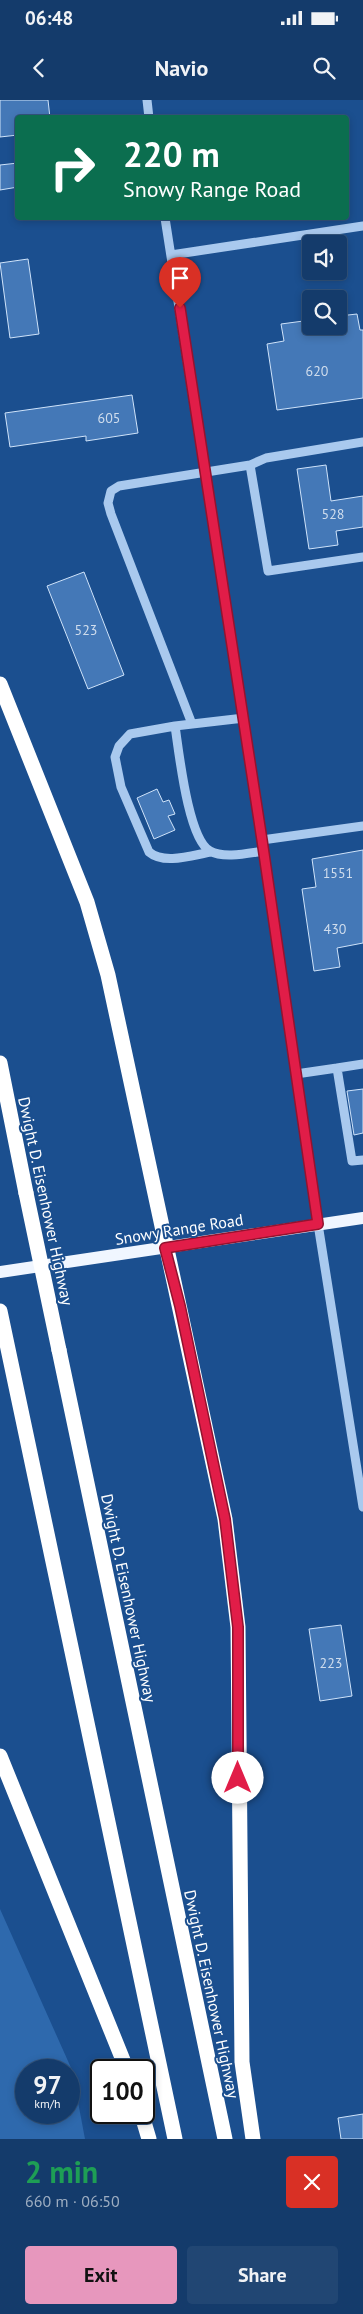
<!DOCTYPE html>
<meta charset="utf-8">
<style>
:root{--surface:#143b6b;--page:#214673;--text:#f1f3f6;--muted:#9dadc1;--line:#33557e;--accent:#e797bd}
body{margin:0;font-family:"PT Sans",sans-serif;background:var(--page);color:var(--text);height:100vh;display:flex;flex-direction:column;font-size:19px;white-space:nowrap}
*{box-sizing:border-box;margin:0}
p{font-size:16px;color:var(--muted)}
.icon{flex:none;width:28px;height:28px;fill:none;stroke:currentColor;stroke-width:2;stroke-linecap:round;stroke-linejoin:round}
.map{position:relative;height:2039px;overflow:hidden}
.side{display:flex;flex-direction:column;background:var(--surface);flex:1}
.side>*{flex:none}
.guide{position:absolute;left:15px;top:15px;width:334px;height:105px;border-radius:5px;box-shadow:0 2px 8px #0003,0 0 0 1px var(--line);background:#0b6e4f;color:#fff;overflow:hidden}
.buttons{position:absolute;left:302px;top:135px;display:grid;gap:10px}
.buttons a{display:grid;place-items:center;width:45px;height:45px;border-radius:5px;background:var(--surface);box-shadow:0 2px 8px #0003,0 0 0 1px var(--line);font-size:25px}
.speed{position:absolute;left:15px;top:1959px;display:flex;gap:10px;font-size:25px;font-weight:700;text-align:center}
.speed>*{display:grid;place-content:center;width:65px;height:65px;border-radius:50%;background:var(--surface);box-shadow:0 2px 8px #0003,0 0 0 1px var(--line);line-height:1}
.speed small{font-size:12px;font-weight:400}
.speed .limit{border:2px solid #111;border-radius:8px;background:#fff;color:#111}
.pin{position:absolute;display:grid;place-items:center;width:42px;height:42px;color:#fff;margin:-51px -21px;border-radius:50% 50% 50% 0;rotate:-45deg;box-shadow:0 0 5px #0007}
.pin .icon{rotate:45deg}
.me{position:absolute;width:55px;margin:-28px;rotate:0deg;stroke-linejoin:round;filter:drop-shadow(0 0 4px #0008)}
.turn{display:flex;align-items:center;gap:18px;height:105px;padding:0 25px;font-size:22px}
.turn .icon{width:65px;height:65px;stroke-width:2.5}
.turn b{display:block;font-size:35px;line-height:42px}
.round{display:grid;place-items:center;flex:none;width:52px;height:52px;border-radius:5px;background:var(--page)}
.summary{display:flex;align-items:center;justify-content:space-between;height:85px;padding:0 25px}
h1{font-size:30px;font-weight:600;line-height:38px;color:#1e9e55}
.cta{display:flex;gap:10px;margin-top:auto;padding:10px 25px}
.cta a{flex:1;height:58px;border-radius:5px;background:var(--accent);color:#111;font-size:20px;font-weight:600;line-height:58px;text-align:center}
.cta a+a{background:var(--page);color:var(--text)}
.status{display:flex;justify-content:space-between;align-items:center;height:35px;padding:0 25px;background:var(--surface);direction:ltr}
.status svg{height:14px;fill:currentColor}
header{display:flex;justify-content:space-between;align-items:center;height:65px;padding:0 25px;background:var(--surface);font-size:22px;font-weight:600}
.map>svg:first-child{display:block}
.green{fill:#2e69ad;fill-rule:evenodd}
.building{fill:#4478b7;stroke:#cfe3fa}
.lines{fill:none;stroke-linecap:round;stroke-linejoin:round}
.minor{stroke:#a9c9ee;stroke-width:9}
.major{stroke:#f0f6ff;stroke-width:12}
.highway{stroke:#fff;stroke-width:15}
.highway-bridge{stroke:#fff;stroke-width:15}
.route-casing{stroke:#92132f;stroke-width:12}
.route{stroke:#e11d48;stroke-width:9}
.labels{text-anchor:middle;stroke-width:4;stroke-linejoin:round;paint-order:stroke}
.number-label{font-size:14px;fill:#d0dded}
.street-label{font-size:16px;fill:#fff;stroke:#1b4f8f}
</style>
<div class="status"><b>06:48</b><svg viewBox="0 0 49 12"><path d="M0 12V9h3v3zM5 12V6h3v6zM10 12V3h3v9zM15 12V0h3v12zM26 1h20v11H26zM47 4h2v5h-2z"/></svg></div>
<header><svg class="icon" aria-label="back" viewBox="0 0 24 24"><path d="M15 5l-7 7 7 7"/></svg>Navio<svg class="icon" aria-label="search" viewBox="0 0 24 24"><circle cx="10" cy="10" r="6"/><path d="M15 15l6 6"/></svg></header>
<div class="map">
<svg width="363" height="2039" viewBox="0 0 363 2039">
<rect width="100%" height="100%" fill="#1b4f8f"/>
<path class="green" d="M0 1809 72 1970 85 2039H0ZM26 1970H69V2012H26Z"/>
<path class="building" d="M0 0H48L50 18H18V35L0 37Z
M18 63V87L0 90V65Z
M28 159 39 234 10 238 0 163Z
M357 214 360 230H363V298L277 310 267 244 284 241 281 224 311 220V226H339V216Z
M132 295 138 333 86 341V336L10 347 5 313Z
M326 365 331 401 363 396V427L336 431 338 445 309 449 297 369Z
M84 472 124 575 88 589 47 486Z
M157 689 163 702 169 700 175 714 168 716 175 730 154 739 137 698Z
M363 750V843L337 848 340 867 314 871 302 789 316 787 312 759Z
M363 989V1033L354 1035 347 991Z
M341 1525 352 1596 320 1601 309 1529Z
M363 2014V2039H341L338 2018Z"/>
<g class="lines">
<path class="minor" d="M147 0 149 18
M165 118 262 740 318 1124 363 1407
M171 155 363 126
M250 365 268 471 363 457
M244 618 175 626C179 652 188 739 210 751 224 759 249 753 264 751
M192 624 111 414 108 403 111 391 119 386 250 365 266 358 363 342
M175 626 130 634 119 646 115 657 121 687 149 752C164 765 193 755 211 752
M262 740 363 726
M337 968 363 964
M296 974 337 968 352 1061 363 1060"/>
<path class="major" d="M0 1172 363 1118"/>
<path class="highway" d="M0 584 87 802 108 875 225 1419 238 1527 242 1962 253 2039
M0 963 26 1093
M0 1211 175 2039
M59 1250 225 2039
M0 1656 127 1970
M141 2012 149 2039"/>
<path class="highway-bridge" d="M26 1093 59 1250"/>
</g>
<g class="lines">
<g class="route-casing">
<path id="route" d="M180 208 262 740 318 1124 165 1148 180 1206 225 1419 238 1527V1678"/>
</g>
<use href="#route" class="route"/>
</g>
<g class="labels">
<g class="number-label">
<text x="317" y="276">620</text>
<text x="109" y="323">605</text>
<text x="333" y="419">528</text>
<text x="86" y="535">523</text>
<text x="338" y="778">1551</text>
<text x="335" y="834">430</text>
<text x="331" y="1568">223</text>
</g>
<g class="street-label">
<text transform="translate(46 1101) rotate(78)" y="6">Dwight D. Eisenhower Highway</text>
<text transform="translate(179 1129) rotate(-9)" y="6">Snowy Range Road</text>
<text transform="translate(129 1498) rotate(78)" y="6">Dwight D. Eisenhower Highway</text>
<text transform="translate(212 1894) rotate(78)" y="6">Dwight D. Eisenhower Highway</text>
</g>
</g>
</svg>
<div class="buttons">
<a><svg class="icon" aria-label="sound" viewBox="0 0 24 24"><path d="M4 9h4l5-4v14l-5-4H4zM17 9q2 3 0 6"/></svg></a>
<a><svg class="icon" aria-label="search" viewBox="0 0 24 24"><circle cx="10" cy="10" r="6"/><path d="M15 15l6 6"/></svg></a>
</div>
<div class="speed"><div>97<small>km/h</small></div><div class="limit">100</div></div>
<div class="pin" style="left:180px;top:208px;background:#d93025"><svg class="icon" aria-label="arrive" viewBox="0 0 24 24"><path d="M6 21V4h12l-3 4 3 4H6"/></svg></div>
<svg class="me" style="left:238px;top:1678px" viewBox="-20 -20 40 40"><circle r="19" fill="#fff"/><path d="M0-13L10 11 0 6-10 11z" fill="#e11d48"/></svg>
<div class="guide">
<div class="turn"><svg class="icon" aria-label="right" viewBox="0 0 24 24"><path d="M7 20v-9h11M14 6l5 5-5 5"/></svg><div><b>220 m</b>Snowy Range Road</div></div>
</div>
</div>
<section class="side">
<div class="summary"><div><h1>2 min</h1><p>660 m · 06:50</p></div><a class="round" style="background:#d93025;color:#fff"><svg class="icon" aria-label="close" viewBox="0 0 24 24"><path d="M6 6l12 12M18 6L6 18"/></svg></a></div>
<div class="cta"><a>Exit</a><a>Share</a></div>
</section>
